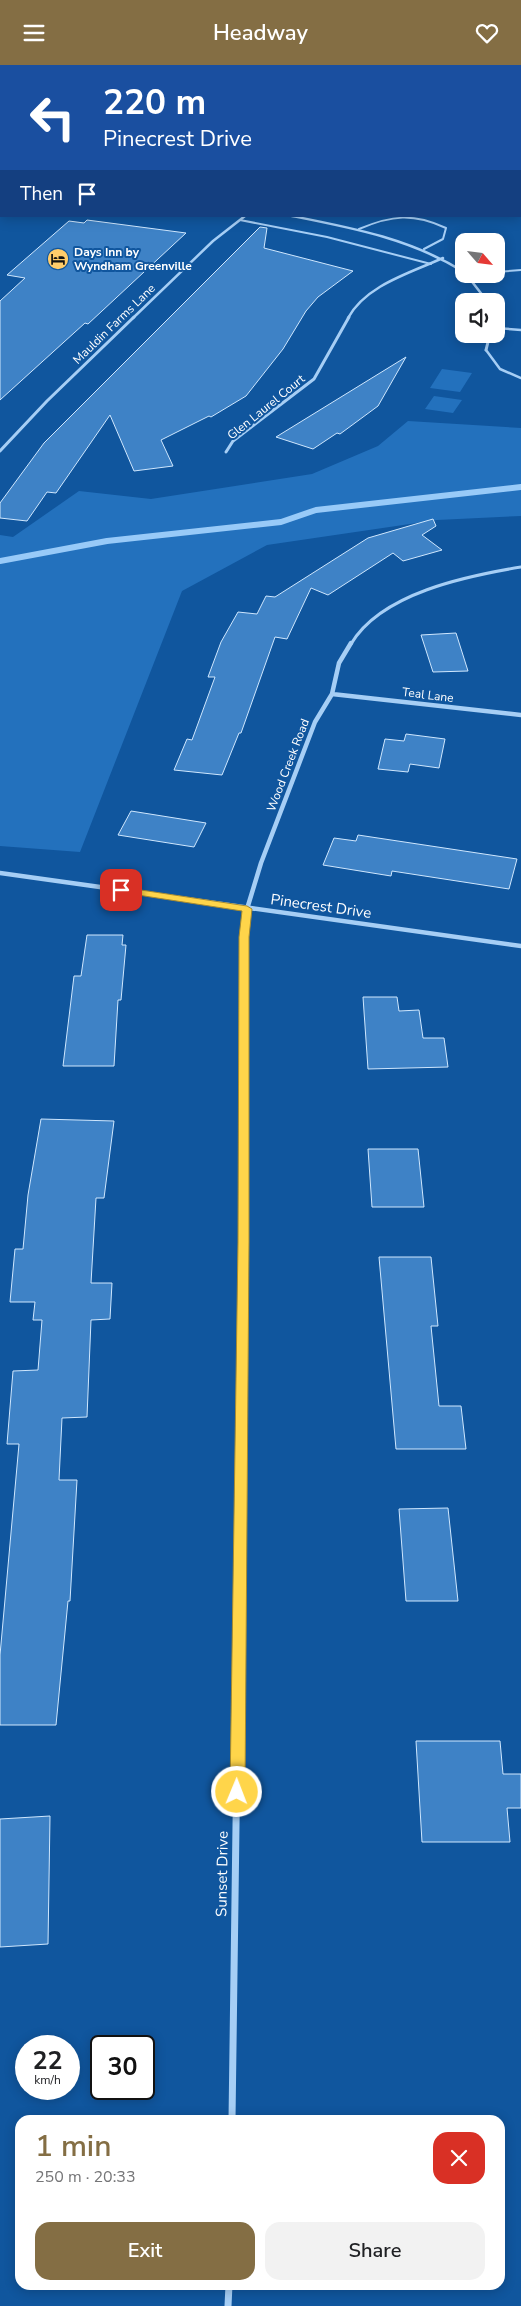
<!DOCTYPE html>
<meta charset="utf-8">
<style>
:root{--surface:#fff;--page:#f2f2f2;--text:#202124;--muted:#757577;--accent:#846e44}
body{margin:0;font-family:"Nunito Sans",sans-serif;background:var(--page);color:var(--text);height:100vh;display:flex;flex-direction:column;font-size:19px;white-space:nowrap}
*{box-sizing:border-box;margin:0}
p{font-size:16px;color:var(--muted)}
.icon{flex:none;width:28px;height:28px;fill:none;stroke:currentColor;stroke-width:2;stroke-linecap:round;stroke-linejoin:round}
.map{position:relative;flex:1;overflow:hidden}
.drawer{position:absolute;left:15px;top:2050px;width:490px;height:175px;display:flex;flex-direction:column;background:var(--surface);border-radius:15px;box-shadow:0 2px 12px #0003}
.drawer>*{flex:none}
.banner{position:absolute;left:0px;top:0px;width:521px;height:152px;box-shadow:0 2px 12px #0003;background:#1a4fa0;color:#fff;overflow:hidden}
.needle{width:32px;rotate:118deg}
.controls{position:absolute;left:455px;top:168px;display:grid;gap:10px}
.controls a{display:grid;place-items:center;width:50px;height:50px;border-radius:10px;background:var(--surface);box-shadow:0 2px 12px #0003;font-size:25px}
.speed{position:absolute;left:15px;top:1970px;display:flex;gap:10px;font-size:25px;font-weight:700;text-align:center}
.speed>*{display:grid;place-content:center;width:65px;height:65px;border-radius:50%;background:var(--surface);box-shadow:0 2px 12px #0003;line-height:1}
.speed small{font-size:12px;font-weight:400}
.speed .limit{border:2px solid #111;border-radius:8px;background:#fff;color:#111}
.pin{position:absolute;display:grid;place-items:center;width:42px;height:42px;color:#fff;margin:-21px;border-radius:10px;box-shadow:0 2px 8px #0006}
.me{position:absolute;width:55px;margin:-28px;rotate:1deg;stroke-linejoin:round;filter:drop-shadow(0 0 4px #0008)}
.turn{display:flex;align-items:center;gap:18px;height:105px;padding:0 20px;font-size:22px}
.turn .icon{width:65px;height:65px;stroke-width:2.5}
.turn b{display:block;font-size:35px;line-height:42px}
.then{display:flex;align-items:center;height:48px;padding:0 20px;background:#0003;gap:10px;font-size:19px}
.round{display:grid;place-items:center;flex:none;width:52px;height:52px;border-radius:15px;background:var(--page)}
.summary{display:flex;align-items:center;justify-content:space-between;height:85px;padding:0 20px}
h1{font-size:30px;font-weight:600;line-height:38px;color:var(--accent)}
.button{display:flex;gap:10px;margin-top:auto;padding:10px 20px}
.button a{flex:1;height:58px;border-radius:15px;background:var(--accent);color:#fff;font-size:20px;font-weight:600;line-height:58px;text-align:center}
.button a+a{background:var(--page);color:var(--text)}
header{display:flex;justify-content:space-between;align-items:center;height:65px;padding:0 20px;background:var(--accent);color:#fff;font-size:22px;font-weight:600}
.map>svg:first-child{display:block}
.green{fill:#2371bd}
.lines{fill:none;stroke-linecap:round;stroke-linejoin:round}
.stream{stroke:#98caf8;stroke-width:6}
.building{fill:#3e82c6;stroke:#cfe7fe}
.lane-far1{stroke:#a6cef5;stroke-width:2}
.lane{stroke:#a6cef5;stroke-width:2.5}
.street-far4{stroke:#a6cef5;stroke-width:2.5}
.street-far3{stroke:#a6cef5;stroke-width:3}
.street-far2{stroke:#a6cef5;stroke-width:4.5}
.street-far1{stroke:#a6cef5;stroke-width:5.5}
.street{stroke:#a6cef5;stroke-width:7}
.primary{stroke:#f4f9ff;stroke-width:12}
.route{fill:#ffd54a;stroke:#a68a30}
.labels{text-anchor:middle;stroke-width:4;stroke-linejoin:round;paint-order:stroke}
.far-poi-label{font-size:12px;font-weight:bold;fill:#fff;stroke:#10569e;text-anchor:start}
.far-street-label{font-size:12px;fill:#fff;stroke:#10569e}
.street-label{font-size:15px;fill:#fff;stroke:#10569e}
</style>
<header><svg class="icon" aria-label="menu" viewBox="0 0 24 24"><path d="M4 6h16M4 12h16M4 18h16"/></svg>Headway<svg class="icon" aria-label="heart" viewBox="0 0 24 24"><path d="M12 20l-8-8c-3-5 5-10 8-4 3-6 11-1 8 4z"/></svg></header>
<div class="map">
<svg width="521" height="2241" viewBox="0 0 521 2241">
<rect width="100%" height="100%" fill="#10569e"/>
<path class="green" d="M43 0H521V151L520 1H41Z
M442 304 472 308 460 327 430 323Z
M434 331 462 335 453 348 425 344Z
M408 356 521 363V451L437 455 267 480 182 526 80 787 0 781V470L13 472 79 426 151 434 312 409 378 381Z"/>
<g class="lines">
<path class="stream" d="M0 496 107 476 281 457 316 445 521 422"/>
</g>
<path class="building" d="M87 155 186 168 88 259 85 258 0 335V236L25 213 7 210 69 156 84 158Z
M260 162 267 163 264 183 353 206 318 232 306 246 283 284 246 331 211 352 209 351 161 375 173 401 134 406 110 350 56 428 47 427 27 456 0 453V438L44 378Z
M406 292 378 341 340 369 337 368 313 384 276 372Z
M433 454 436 461 422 470 442 485 403 496 393 488 328 530 311 523 287 574 275 572 241 668H239L222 710 174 705 187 674 192 675 215 612H208L221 577 238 547 257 549 266 531 275 532 368 473Z
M456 568 468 606 433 607 421 570Z
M406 669 445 674 439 703 410 699 408 707 378 704 385 674 404 676Z
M131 746 206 758 194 782 118 770Z
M358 770 517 794 509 824 392 806 391 811 323 800 334 773 356 776Z
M87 870H123L122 880H126L121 935H118L114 1001H63L74 911H81Z
M363 932H397L399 946 419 945 423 973H444L448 1002 368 1004Z
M41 1054 114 1056 104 1133H96L91 1218H112L110 1254 91 1255 87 1352 62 1353 59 1415H77L70 1536H68L56 1660H0V1590L19 1379H7L13 1306 38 1305 42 1255H33L35 1237H10L15 1184H23L28 1130Z
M368 1084H418L424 1142H372Z
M379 1192H431L438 1261H431L439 1341H461L466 1384H396Z
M448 1443 458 1536H406L399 1444Z
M416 1676H500L503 1709H521V1743H507L510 1777H422Z
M50 1751 48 1879 0 1882V1754Z"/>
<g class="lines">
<path class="lane-far1" d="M240 155 327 172 431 199
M359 164C392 150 413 148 446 163L443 174 424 184
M496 207 521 205
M467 211 484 209"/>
<path class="lane" d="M496 263 521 265
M486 285 500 304 521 313"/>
<path class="street-far4" d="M292 151C353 163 411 174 464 207
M466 209 487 236
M133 253 213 176 245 151
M348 253C366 220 410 208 443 193"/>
<path class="street-far3" d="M486 285 490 269
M0 386 47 336 134 252
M226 387 233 376 314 314 349 252
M351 579C381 528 467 511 521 502"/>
<path class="street-far2" d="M332 629 521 650
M0 808 521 881
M243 999 244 871 247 844 261 798 315 657 332 629 339 598 351 578"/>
<path class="street-far1" d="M239 1542 243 998"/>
<path class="street" d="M232 2055 239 1540
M228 2241 229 2220"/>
<path class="primary" d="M7 1 9 0"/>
</g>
<path class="route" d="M121 822 247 841 252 844 249 872V1177L245 1727 243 1732 237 1734 232 1732 230 1727 238 1177 239 872 242 846 118 827V823Z"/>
<defs>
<g id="hotel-disc" transform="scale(1.125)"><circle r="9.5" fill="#ffcc6a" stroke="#10569e"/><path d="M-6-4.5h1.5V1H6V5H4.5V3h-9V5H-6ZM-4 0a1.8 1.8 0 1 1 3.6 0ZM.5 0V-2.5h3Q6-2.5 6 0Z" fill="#111"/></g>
</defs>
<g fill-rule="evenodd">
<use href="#hotel-disc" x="58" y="194"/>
</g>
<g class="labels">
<g class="far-poi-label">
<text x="74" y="191">Days Inn by<tspan x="74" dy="14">Wyndham Greenville</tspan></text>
</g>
<g class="far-street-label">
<text transform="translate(114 259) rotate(-44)" y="4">Mauldin Farms Lane</text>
<text transform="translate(266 342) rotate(-39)" y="4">Glen Laurel Court</text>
<text transform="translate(428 630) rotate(7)" y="4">Teal Lane</text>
<text transform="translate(288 700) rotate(-69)" y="4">Wood Creek Road</text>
</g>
<g class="street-label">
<text transform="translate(321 841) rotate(8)" y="5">Pinecrest Drive</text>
<text transform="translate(222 1809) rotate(-89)" y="5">Sunset Drive</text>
</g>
</g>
</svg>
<div class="controls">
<a><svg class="needle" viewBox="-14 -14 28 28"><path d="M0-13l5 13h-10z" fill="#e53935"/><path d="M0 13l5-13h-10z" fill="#757577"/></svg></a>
<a><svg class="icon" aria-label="sound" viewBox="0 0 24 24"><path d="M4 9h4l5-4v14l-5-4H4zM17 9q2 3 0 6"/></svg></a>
</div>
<div class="speed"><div>22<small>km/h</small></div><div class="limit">30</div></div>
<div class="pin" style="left:121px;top:825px;background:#d93025"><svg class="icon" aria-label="arrive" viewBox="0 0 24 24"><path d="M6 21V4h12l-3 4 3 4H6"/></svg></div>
<svg class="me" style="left:237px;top:1727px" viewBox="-20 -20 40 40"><circle r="17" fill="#ffd54a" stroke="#fff" stroke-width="3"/><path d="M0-11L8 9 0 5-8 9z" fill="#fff"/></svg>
<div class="banner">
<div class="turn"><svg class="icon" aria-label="left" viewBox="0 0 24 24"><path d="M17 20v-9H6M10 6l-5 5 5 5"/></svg><div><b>220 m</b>Pinecrest Drive</div></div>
<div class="then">Then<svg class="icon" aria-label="arrive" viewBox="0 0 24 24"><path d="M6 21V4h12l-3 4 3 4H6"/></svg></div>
</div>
<section class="drawer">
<div class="summary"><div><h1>1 min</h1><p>250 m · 20:33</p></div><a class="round" style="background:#d93025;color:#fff"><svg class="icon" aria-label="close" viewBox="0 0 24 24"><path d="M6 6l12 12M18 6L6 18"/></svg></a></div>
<div class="button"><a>Exit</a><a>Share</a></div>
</section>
</div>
